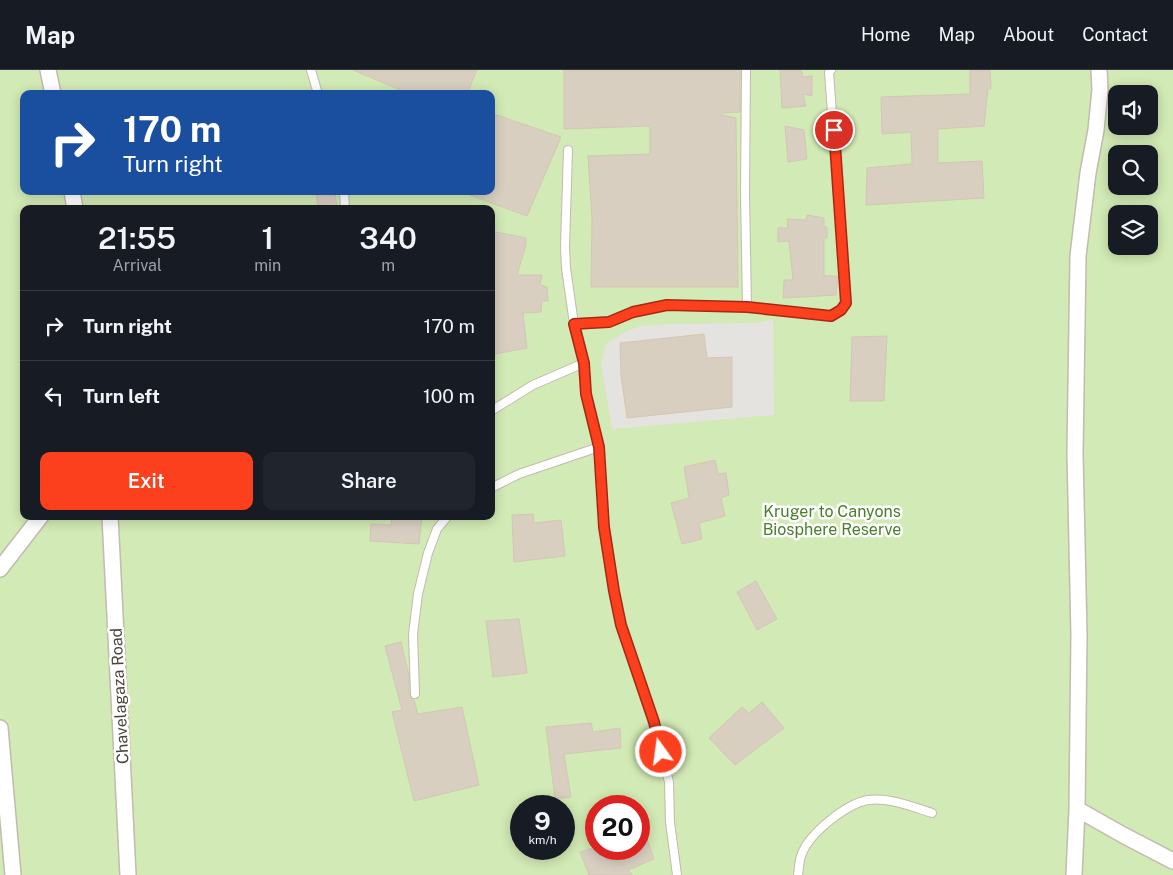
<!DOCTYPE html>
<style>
:root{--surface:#171b24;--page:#20242c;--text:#f1f3f6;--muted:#9ea1a6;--line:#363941;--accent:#fc3f1d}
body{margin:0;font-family:"Public Sans",sans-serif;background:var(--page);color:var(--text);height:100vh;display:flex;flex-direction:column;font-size:19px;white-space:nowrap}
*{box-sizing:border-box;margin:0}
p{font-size:16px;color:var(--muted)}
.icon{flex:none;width:28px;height:28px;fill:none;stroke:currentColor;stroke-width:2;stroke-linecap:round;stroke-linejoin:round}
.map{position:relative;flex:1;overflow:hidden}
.details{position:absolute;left:20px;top:135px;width:475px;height:315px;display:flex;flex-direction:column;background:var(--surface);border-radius:10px;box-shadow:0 2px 12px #0003}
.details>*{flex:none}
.hud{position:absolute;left:20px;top:20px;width:475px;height:105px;border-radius:10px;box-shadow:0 2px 12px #0003;background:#1a4fa0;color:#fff;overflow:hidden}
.tools{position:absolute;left:1108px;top:15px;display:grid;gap:10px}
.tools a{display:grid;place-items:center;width:50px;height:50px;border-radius:10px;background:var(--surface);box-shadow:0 2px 12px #0003;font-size:25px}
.speed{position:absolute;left:510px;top:725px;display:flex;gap:10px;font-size:25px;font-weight:700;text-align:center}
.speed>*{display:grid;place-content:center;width:65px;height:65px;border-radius:50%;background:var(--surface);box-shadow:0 2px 12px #0003;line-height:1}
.speed small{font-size:12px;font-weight:400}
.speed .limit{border:8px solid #d22;background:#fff;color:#111}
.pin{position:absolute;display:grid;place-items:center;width:42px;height:42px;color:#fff;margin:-21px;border:2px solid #fff;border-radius:50%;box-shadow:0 1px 5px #0007}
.me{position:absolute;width:55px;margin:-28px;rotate:346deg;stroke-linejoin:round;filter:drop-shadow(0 0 4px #0008)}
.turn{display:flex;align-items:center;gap:18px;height:105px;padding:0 20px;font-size:22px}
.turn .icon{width:65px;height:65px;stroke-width:2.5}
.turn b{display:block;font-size:35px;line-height:42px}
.eta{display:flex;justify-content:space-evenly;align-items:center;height:85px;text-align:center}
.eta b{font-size:30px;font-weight:600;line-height:35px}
.cta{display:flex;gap:10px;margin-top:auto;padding:10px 20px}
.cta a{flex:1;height:58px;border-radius:10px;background:var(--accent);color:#fff;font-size:20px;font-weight:600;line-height:58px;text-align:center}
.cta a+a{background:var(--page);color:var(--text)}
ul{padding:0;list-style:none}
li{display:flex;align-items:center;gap:15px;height:70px;padding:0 20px;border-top:1px solid var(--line)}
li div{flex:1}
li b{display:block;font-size:19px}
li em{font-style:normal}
header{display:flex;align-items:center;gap:30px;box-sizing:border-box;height:70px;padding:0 25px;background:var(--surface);border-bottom:1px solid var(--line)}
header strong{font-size:24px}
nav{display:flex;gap:28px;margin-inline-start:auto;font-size:18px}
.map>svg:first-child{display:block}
.green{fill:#d2eab5;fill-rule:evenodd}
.parking{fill:#e5e3e0}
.building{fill:#d8cfc1;stroke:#d3c7b4}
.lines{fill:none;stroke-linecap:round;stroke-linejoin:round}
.service-casing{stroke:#c2bbae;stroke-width:10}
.minor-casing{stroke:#c2bbae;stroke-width:18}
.service{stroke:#fff;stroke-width:8}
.minor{stroke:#fff;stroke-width:15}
.route-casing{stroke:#a42913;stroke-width:12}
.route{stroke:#fc3f1d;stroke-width:9}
.labels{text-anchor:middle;stroke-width:5;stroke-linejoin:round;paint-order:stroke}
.park-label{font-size:16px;fill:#4a7f2a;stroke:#fff}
.street-label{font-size:16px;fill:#4b4439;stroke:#fff}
</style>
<header>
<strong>Map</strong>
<nav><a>Home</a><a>Map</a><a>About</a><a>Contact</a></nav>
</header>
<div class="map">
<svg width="1173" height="805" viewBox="0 0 1173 805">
<rect width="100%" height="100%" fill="#f6f3ec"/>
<path class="green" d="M0 0H1173V805H0ZM24 24H491V121H24ZM1116 24H1149V56H1116ZM1116 84H1149V116H1116ZM24 139H491V446H24ZM1116 144H1149V176H1116ZM521 736H564V779H521ZM596 736H639V779H596Z"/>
<path class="parking" d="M773 250 774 345 612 359 601 294 606 274 625 262 641 256 671 254 758 253Z"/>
<path class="building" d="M353 0H477L467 24H410Z
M564 0H740V42L722 43V45L736 48 738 217H591L592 149 588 86 650 84V56L564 59Z
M780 0H801L803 7 812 6V26L803 24 806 36 782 38Z
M970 0H990L991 19H988L984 56 938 59V93L982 91 984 128 866 135 867 98 912 94 911 62 882 64 881 27 970 24Z
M491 43 561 67 527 146 464 123 465 121H491Z
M785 56 804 60 807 89 788 92Z
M316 121H335L337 139H318Z
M807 145 824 148V157H827V168H824V206H838L836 225 783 228 784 210H793L789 171 778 172V158H788L787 149 806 150Z
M491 161 526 168V175L517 205H542L540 215 547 217 548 231H542L541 242 523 243 527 278 491 285Z
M704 264 707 288 732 287V337L627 348 621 305 620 273Z
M887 266 884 331H850L852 267Z
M715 390 718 404 726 403 729 425 721 428 725 446 699 453 702 469 682 474 671 433 689 428 684 397Z
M533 444 534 453 561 450 565 486 514 492 512 445Z
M392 446H422L419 474 370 471 371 454 391 455Z
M756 511 777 549 757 560 737 522Z
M519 549 527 603 493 607 486 551Z
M401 572 409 606V625L414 630 418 644 462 637 479 715 414 731 392 642 402 640 385 576Z
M762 632 784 658 735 695 709 668 742 637 749 643Z
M591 653 593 662 620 658 621 678 564 684 571 727 555 729 546 657Z
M639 752H641L654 789 628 800 633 805H589L580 782 589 779H639Z"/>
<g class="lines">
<g class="service-casing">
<path id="service" d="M311 0 318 24
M746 0 745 124 747 237
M568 80 565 177 566 198 574 254
M344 121 345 139
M491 341 533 315 584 293
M491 418 519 404 599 377
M415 624 413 564 418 524 428 483 437 459 448 446
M677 805 670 752 669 712 653 652 621 555 614 521 604 457 599 377 586 324 584 293 574 254 609 252 633 242 667 235 747 237 831 246 841 240 846 233 829 2 831 0
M798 805C799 799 799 792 801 786 808 764 846 734 868 730 889 727 913 737 932 743"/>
</g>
<g class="minor-casing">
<path id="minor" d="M48 0 53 24
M72 121 75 139
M110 446 128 805
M0 499 41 446
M0 658 13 805
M1077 739 1123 765 1173 791
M1074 805 1077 739 1079 565 1075 383 1078 186 1088 103 1096 60 1100 20 1099 0"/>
</g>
<use href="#service" class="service"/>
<use href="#minor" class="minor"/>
</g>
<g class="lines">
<g class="route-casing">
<path id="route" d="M661 682 654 652 621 555 614 521 604 457 599 377 586 324 584 293 574 254 609 252 633 242 667 235 747 237 831 246 841 240 846 233 834 60"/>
</g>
<use href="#route" class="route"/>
</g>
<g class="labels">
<g class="park-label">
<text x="832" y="447">Kruger to Canyons<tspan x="832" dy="18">Biosphere Reserve</tspan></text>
</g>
<g class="street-label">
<text transform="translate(119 626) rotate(-93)" y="6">Chavelagaza Road</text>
</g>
</g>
</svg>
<div class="tools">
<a><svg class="icon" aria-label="sound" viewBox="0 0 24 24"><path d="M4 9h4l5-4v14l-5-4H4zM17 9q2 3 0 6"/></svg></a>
<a><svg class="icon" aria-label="search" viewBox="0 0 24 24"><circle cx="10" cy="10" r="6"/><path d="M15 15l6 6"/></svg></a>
<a><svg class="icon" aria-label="layers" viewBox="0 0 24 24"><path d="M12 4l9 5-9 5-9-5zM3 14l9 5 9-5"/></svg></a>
</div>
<div class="speed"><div>9<small>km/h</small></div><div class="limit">20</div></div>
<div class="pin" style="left:834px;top:60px;background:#d93025"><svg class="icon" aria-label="arrive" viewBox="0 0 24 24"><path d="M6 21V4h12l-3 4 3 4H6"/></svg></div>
<svg class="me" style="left:661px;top:682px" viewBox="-20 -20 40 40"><circle r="17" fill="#fc3f1d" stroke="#fff" stroke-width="3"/><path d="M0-11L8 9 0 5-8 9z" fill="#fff"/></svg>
<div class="hud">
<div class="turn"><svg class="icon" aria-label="right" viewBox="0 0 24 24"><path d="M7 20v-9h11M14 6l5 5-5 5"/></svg><div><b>170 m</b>Turn right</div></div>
</div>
<section class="details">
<div class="eta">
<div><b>21:55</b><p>Arrival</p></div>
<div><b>1</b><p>min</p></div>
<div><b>340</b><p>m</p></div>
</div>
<ul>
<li><svg class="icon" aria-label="right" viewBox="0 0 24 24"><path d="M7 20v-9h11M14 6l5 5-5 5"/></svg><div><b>Turn right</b></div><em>170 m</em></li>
<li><svg class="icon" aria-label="left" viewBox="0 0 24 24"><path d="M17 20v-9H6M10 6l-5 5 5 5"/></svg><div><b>Turn left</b></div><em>100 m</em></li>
</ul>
<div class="cta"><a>Exit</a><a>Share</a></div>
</section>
</div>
